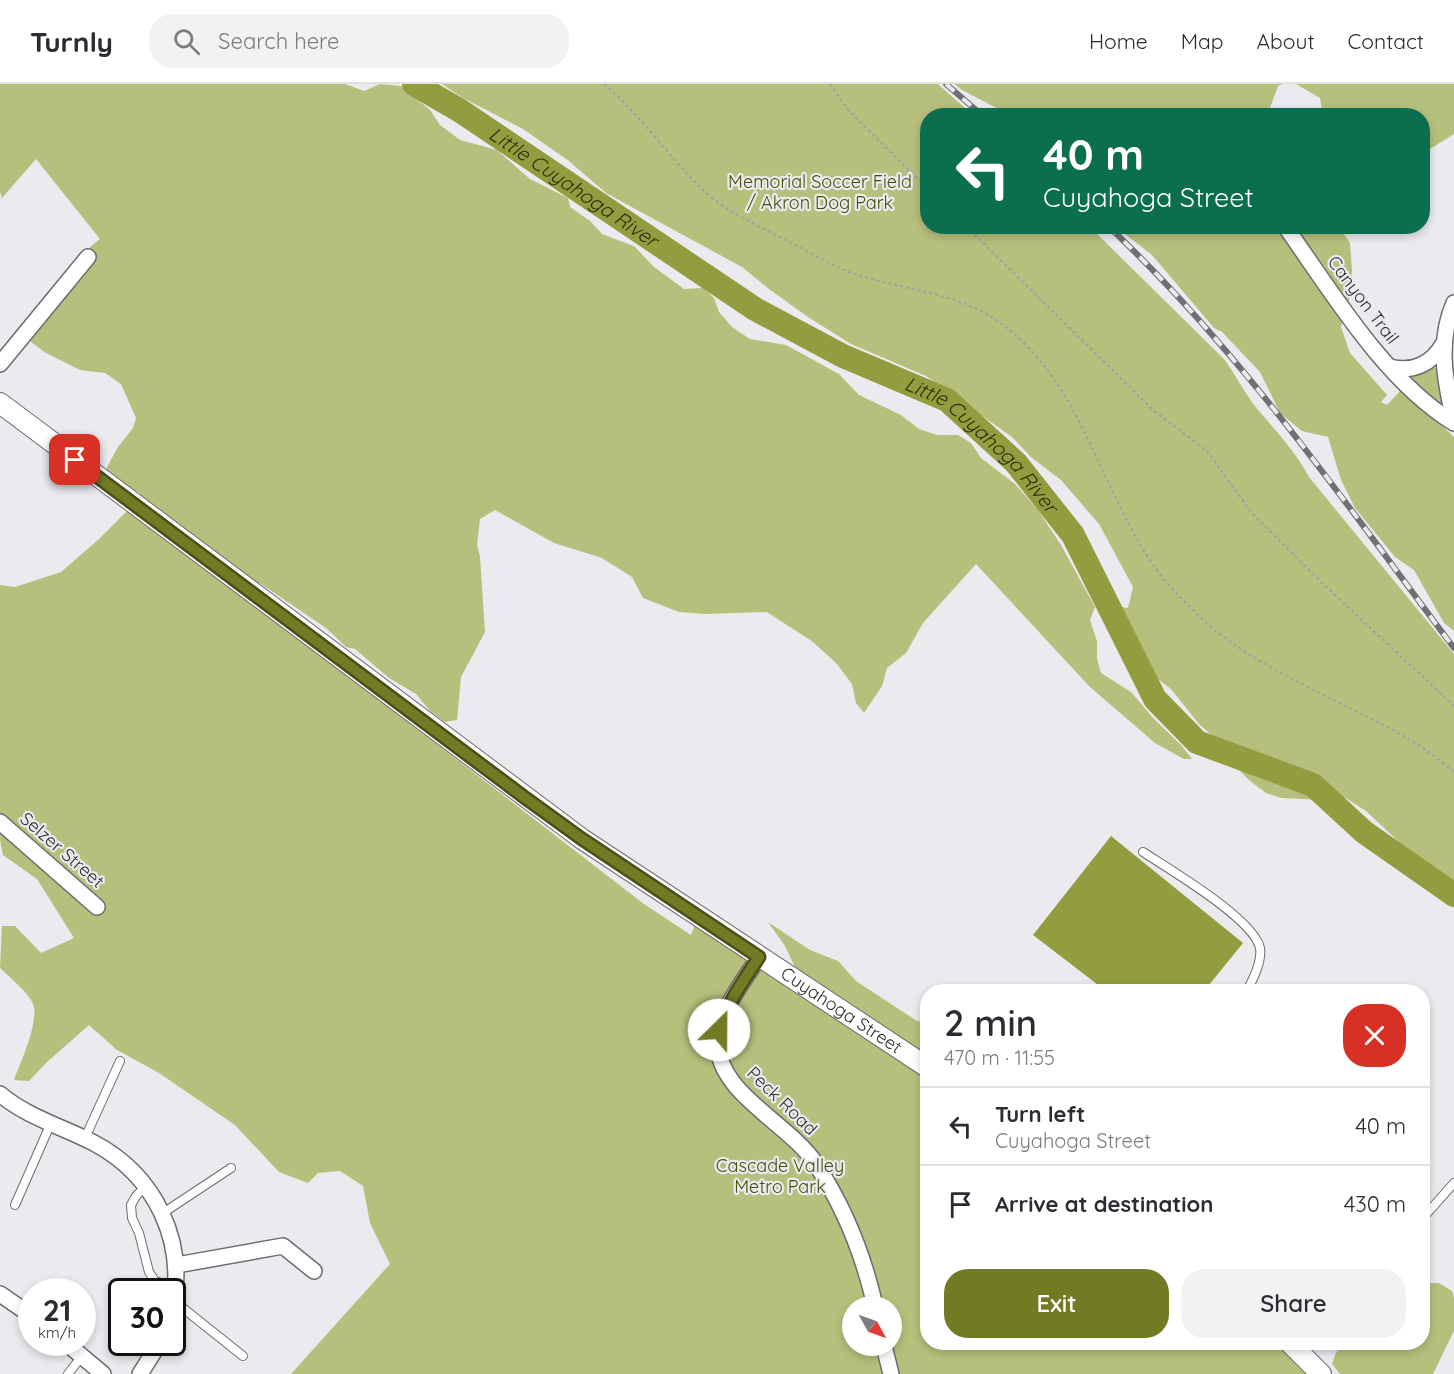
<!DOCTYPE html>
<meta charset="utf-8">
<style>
:root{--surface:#fff;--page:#f2f2f3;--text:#2b2b33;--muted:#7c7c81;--line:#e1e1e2;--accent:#737a24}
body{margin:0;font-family:Quicksand,sans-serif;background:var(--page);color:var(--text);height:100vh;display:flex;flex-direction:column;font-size:22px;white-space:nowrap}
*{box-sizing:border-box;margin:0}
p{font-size:20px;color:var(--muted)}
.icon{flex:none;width:33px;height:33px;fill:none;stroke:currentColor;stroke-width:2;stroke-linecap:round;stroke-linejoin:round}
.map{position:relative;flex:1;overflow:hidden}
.sheet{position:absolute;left:920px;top:900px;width:510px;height:366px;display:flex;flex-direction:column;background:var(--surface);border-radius:24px;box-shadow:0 3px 9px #0003}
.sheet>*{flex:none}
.banner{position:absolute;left:920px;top:24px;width:510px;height:126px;border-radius:24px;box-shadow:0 3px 9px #0003;background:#0b6e4f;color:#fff;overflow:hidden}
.needle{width:39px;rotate:130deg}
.buttons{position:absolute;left:842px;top:1212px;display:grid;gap:12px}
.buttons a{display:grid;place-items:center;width:60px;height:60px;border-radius:50%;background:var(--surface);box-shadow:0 3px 9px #0003;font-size:30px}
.speed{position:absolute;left:18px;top:1194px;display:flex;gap:12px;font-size:30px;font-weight:700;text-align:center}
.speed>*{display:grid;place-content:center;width:78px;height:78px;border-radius:50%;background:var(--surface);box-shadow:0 3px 9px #0003;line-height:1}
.speed small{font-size:15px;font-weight:400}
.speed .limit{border:3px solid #111;border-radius:9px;background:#fff;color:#111}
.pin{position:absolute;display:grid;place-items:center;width:51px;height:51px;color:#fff;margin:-26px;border-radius:12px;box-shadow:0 3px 9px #0006}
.me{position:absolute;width:66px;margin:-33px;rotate:23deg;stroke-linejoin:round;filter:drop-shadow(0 0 4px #0008)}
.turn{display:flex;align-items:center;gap:21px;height:126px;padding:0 24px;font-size:27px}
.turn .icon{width:78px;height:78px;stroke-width:2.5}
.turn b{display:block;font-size:42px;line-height:51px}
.round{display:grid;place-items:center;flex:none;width:63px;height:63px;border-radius:24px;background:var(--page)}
.summary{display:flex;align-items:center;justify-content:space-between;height:102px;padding:0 24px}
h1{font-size:36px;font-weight:600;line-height:45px}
.action{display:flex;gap:12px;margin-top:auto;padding:12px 24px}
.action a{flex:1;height:69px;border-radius:24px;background:var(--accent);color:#fff;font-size:24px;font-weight:600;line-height:69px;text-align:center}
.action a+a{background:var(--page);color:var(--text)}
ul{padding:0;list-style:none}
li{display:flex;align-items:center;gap:18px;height:78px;padding:0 24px;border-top:2px solid var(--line)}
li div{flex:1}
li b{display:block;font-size:22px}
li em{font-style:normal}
header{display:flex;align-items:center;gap:36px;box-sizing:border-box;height:84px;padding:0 30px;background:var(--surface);border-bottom:2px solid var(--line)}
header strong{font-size:28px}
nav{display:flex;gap:33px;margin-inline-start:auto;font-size:21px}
.search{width:420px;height:54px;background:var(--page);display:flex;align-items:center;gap:15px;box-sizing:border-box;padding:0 21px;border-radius:24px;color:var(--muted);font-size:22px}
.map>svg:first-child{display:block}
.green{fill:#b7bf7c;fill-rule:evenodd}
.water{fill:#939c3f}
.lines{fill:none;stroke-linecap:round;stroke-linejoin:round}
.river{stroke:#939c3f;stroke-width:24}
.service-casing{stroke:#6d6c71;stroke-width:10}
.minor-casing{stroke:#6d6c71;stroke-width:18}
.tertiary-casing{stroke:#6d6c71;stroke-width:22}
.path{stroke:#a1a1a4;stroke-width:2;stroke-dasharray:3 3;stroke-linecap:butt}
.service{stroke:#fff;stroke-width:8}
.minor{stroke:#fff;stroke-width:15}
.tertiary{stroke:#fff;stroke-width:20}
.rail-casing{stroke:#706f72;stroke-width:6}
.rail{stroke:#ebeaef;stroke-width:4;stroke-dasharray:11;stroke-linecap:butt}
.route-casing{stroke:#4b4f17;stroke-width:15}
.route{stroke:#737a24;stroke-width:10}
.labels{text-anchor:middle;stroke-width:4.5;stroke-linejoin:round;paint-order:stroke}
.park-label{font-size:18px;fill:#484d04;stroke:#ebeaef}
.street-label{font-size:18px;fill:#2e2e30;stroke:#ebeaef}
.water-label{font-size:20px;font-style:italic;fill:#2e3109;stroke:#ebeaef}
</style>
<header>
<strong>Turnly</strong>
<div class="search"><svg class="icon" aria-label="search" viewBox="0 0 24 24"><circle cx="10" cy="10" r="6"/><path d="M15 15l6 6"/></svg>Search here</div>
<nav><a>Home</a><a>Map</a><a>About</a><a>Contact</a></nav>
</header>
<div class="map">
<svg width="1454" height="1290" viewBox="0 0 1454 1290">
<rect width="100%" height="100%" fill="#ebeaef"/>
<path class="green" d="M0 0H345L364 7 380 0 401 2 430 26 440 41 460 56 497 66 530 95 568 114 570 123 590 137 602 150 634 162 654 183 684 205 704 204 714 214 719 228 732 243 750 255 786 261 839 290 859 311 901 331 919 345 937 351H958L971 359 981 374 1015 400 1038 426 1061 461 1095 523 1090 536 1097 557V575L1101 589 1131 608 1154 635 1181 661 1192 675H1184L1155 659 1090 603 976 480 923 539 906 569 887 584 882 602 864 629 856 619 852 600 836 579 813 558 767 528 705 530 679 528 643 514 632 493 602 474 554 459 495 426 480 435 477 461 480 472 485 548 461 593 457 636 445 638 430 627 416 610 389 594 355 565 346 563 326 544 261 500 242 493 140 419V409C129 403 116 402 107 392V383L118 363 133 344 136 334 121 300 105 289 80 286 46 269 31 258 32 251 84 192 91 174 90 163 100 155 36 75 2 114 0 108Z
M442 0H938L973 31 927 32V142L1090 143 1224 275C1236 291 1245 310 1258 326 1277 348 1295 367 1309 393L1454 570V805L1415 773 1366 727 1344 713 1324 716 1281 714 1266 709 1249 696 1237 684 1224 662 1199 640 1171 605 1147 587 1130 557 1116 522 1128 524 1133 503 1099 440 1061 396 1032 374 1012 353 926 292 851 260 808 233 769 205 742 183 606 109 569 77 523 45 463 14Z
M954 0H1283L1278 2 1267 32 1010 31 962 6Z
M1296 0H1454V50L1422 70V32L1323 31 1320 14Z
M1116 143H1339L1350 159 1352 187 1350 212 1341 243 1350 269 1387 311 1381 318 1387 321 1402 305 1454 353V547L1444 539 1414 486 1395 473 1355 424 1341 396 1328 353 1302 347 1280 329 1260 288 1222 248 1214 244 1152 171Z
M1432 283 1436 284 1443 318 1442 322 1413 298 1410 293Z
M128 426 376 613 644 820 691 851 698 833 803 900 785 862 768 838 810 866 838 877 856 897 917 937 927 939V1258L1289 1259 1321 1290H291L390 1180 370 1139 363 1102 340 1087 318 1089 308 1099 279 1088 235 1041 159 989 117 966 89 941 46 979 29 997 14 996C21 977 37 943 34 923 32 911 9 893 0 884L2 842H15L41 869 74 854 37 795 3 771 0 756V501L15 503 61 488 99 455ZM852 1222H891V1262H852Z
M1422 1199H1439L1452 1207 1454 1214V1247L1433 1290H1340L1332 1280 1336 1268 1344 1262 1342 1259 1422 1258Z"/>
<path class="water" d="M1111 752 1243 859 1204 907H1106L1033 851Z"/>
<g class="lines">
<path class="river" id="s1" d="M414 0 459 26 755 225 843 272 947 316 1016 379 1073 451 1155 615 1197 658 1313 701 1364 748 1454 811"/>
<g class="service-casing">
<path id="service" d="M1143 768C1169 785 1254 835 1260 864 1262 878 1253 896 1246 908
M85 1054 120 977
M146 1102 136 1112 131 1121 132 1134 139 1149 149 1188 155 1197 163 1200 177 1198
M15 1121 51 1039
M163 1129 231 1084
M1422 1135 1454 1099
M174 1217 243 1272
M68 1290 82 1272"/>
</g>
<g class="minor-casing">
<path id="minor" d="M1285 142C1332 208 1384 296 1454 339
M1454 219C1437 258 1445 297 1454 336
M0 280 88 173
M1390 283C1412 289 1432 280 1443 260
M0 738 97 823
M759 873C743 898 718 928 718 959 717 1009 790 1040 816 1080 844 1123 864 1173 875 1222
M0 1010C27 1033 63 1043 94 1059 156 1092 187 1158 172 1226
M177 1181 283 1162 314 1187
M0 1210 32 1232
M65 1258 103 1290
M884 1262 891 1290
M140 1290 160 1258"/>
</g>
<g class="tertiary-casing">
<g id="tertiary">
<path id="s2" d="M0 319 582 755 927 983"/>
<path d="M1289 1258 1321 1290"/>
</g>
</g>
<path class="path" d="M604 0C642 32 669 74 705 108 728 128 756 141 783 155 800 163 816 173 833 181 886 207 951 203 999 238 1093 305 1102 433 1178 511 1193 526 1207 541 1224 553 1257 578 1296 597 1333 616 1376 637 1418 656 1454 688
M830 0 848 26 927 104
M966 142 1153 326 1207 367 1251 428 1320 497 1454 622"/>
<use href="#service" class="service"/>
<use href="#minor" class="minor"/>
<use href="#tertiary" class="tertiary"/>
<g class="rail-casing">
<path id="rail" d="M946 0 983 32
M1108 142C1241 267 1345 419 1454 564"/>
</g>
<use href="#rail" class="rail"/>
</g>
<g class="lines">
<g class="route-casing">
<path id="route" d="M75 376 524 713 582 755 759 873C744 896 727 919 719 946"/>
</g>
<use href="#route" class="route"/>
</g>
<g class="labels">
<g class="park-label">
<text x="820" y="104">Memorial Soccer Field<tspan x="820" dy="21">/ Akron Dog Park</tspan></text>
<text x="780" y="1088">Cascade Valley<tspan x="780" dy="21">Metro Park</tspan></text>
</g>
<g class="street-label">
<text transform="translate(1363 216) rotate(53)" y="6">Canyon Trail</text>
<text transform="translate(62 766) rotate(41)" y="6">Selzer Street</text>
<text dy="6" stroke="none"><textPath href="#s2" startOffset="1038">Cuyahoga Street</textPath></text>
<text transform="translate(782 1017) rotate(44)" y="6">Peck Road</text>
</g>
<g class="water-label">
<text dy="7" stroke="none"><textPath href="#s1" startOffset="190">Little Cuyahoga River</textPath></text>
<text dy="7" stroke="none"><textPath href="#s1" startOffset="676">Little Cuyahoga River</textPath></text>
</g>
</g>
</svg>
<div class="buttons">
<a><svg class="needle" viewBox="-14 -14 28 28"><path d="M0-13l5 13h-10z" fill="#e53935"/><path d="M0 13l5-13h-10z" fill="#7c7c81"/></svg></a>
</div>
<div class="speed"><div>21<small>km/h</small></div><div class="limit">30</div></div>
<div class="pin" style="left:75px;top:376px;background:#d93025"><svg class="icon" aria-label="arrive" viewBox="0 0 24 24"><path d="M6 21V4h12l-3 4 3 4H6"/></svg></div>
<svg class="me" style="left:719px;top:946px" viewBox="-20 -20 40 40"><circle r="19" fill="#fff"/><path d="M0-13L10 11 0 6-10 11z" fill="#737a24"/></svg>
<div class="banner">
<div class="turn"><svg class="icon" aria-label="left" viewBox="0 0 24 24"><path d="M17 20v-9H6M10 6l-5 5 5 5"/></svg><div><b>40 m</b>Cuyahoga Street</div></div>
</div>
<section class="sheet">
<div class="summary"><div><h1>2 min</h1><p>470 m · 11:55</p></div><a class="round" style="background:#d93025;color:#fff"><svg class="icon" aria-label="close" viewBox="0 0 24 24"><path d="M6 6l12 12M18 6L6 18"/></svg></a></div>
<ul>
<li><svg class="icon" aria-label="left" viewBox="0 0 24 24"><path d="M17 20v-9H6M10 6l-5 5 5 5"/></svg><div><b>Turn left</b><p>Cuyahoga Street</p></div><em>40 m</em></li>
<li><svg class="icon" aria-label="arrive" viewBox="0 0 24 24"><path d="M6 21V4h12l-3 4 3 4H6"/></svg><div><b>Arrive at destination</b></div><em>430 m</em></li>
</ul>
<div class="action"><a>Exit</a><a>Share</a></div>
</section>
</div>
